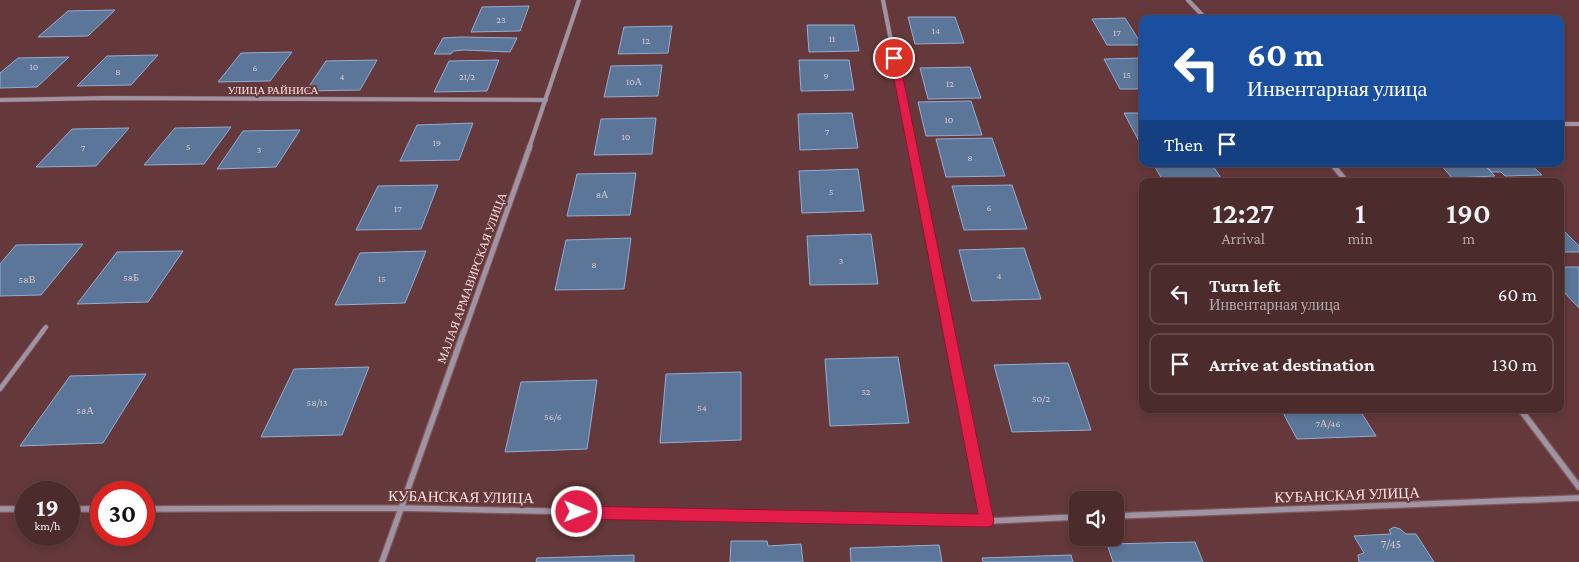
<!DOCTYPE html>
<meta charset="utf-8">
<style>
:root{--surface:#4c2b2c;--page:#563738;--text:#f1f3f6;--muted:#b2a7a9;--line:#634748}
body{margin:0;font-family:"Crimson Pro",serif;background:var(--page);color:var(--text);height:100vh;display:flex;flex-direction:column;font-size:19px;white-space:nowrap}
*{box-sizing:border-box;margin:0}
p{font-size:16px;color:var(--muted)}
.icon{flex:none;width:28px;height:28px;fill:none;stroke:currentColor;stroke-width:2;stroke-linecap:round;stroke-linejoin:round}
.map{position:relative;flex:1;overflow:hidden}
.details{position:absolute;left:1139px;top:178px;width:425px;height:235px;display:flex;flex-direction:column;background:var(--surface);border-radius:10px;box-shadow:0 2px 8px #0003,0 0 0 1px var(--line)}
.details>*{flex:none}
.banner{position:absolute;left:1139px;top:15px;width:425px;height:152px;border-radius:10px;box-shadow:0 2px 8px #0003,0 0 0 1px var(--line);background:#1a4fa0;color:#fff;overflow:hidden}
.tools{position:absolute;left:1069px;top:491px;display:grid;gap:10px}
.tools a{display:grid;place-items:center;width:55px;height:55px;border-radius:10px;background:var(--surface);box-shadow:0 2px 8px #0003,0 0 0 1px var(--line);font-size:25px}
.speed{position:absolute;left:15px;top:481px;display:flex;gap:10px;font-size:25px;font-weight:700;text-align:center}
.speed>*{display:grid;place-content:center;width:65px;height:65px;border-radius:50%;background:var(--surface);box-shadow:0 2px 8px #0003,0 0 0 1px var(--line);line-height:1}
.speed small{font-size:12px;font-weight:400}
.speed .limit{border:8px solid #d22;background:#fff;color:#111}
.pin{position:absolute;display:grid;place-items:center;width:42px;height:42px;color:#fff;margin:-21px;border:2px solid #fff;border-radius:50%;box-shadow:0 1px 5px #0007}
.me{position:absolute;width:55px;margin:-28px;rotate:91deg;stroke-linejoin:round;filter:drop-shadow(0 0 4px #0008)}
.turn{display:flex;align-items:center;gap:18px;height:105px;padding:0 25px;font-size:22px}
.turn .icon{width:65px;height:65px;stroke-width:2.5}
.turn b{display:block;font-size:35px;line-height:42px}
.then{display:flex;align-items:center;height:48px;padding:0 25px;background:#0003;gap:10px;font-size:19px}
.eta{display:flex;justify-content:space-evenly;align-items:center;height:85px;text-align:center}
.eta b{font-size:30px;font-weight:600;line-height:35px}
ul{padding:0;list-style:none}
li{display:flex;align-items:center;gap:15px;height:62px;margin:0 10px 8px;padding:0 15px;border:2px solid var(--line);border-radius:10px}
li div{flex:1}
li b{display:block;font-size:19px}
li em{font-style:normal}
.map>svg:first-child{display:block}
.building{fill:#5c769a;stroke:#92add3}
.lines{fill:none;stroke-linecap:round;stroke-linejoin:round}
.service-far1-casing{stroke:#815759;stroke-width:5.5}
.service-casing{stroke:#815759;stroke-width:6}
.minor-far2-casing{stroke:#815759;stroke-width:5}
.minor-far1-casing{stroke:#815759;stroke-width:7}
.minor-casing{stroke:#815759;stroke-width:8}
.service-far1{stroke:#9f93a4;stroke-width:4}
.service{stroke:#9f93a4;stroke-width:4.5}
.minor-far2{stroke:#9f93a4;stroke-width:4}
.minor-far1{stroke:#9f93a4;stroke-width:5}
.minor{stroke:#9f93a4;stroke-width:5.5}
.route{fill:#e11d48;stroke:#92132f}
.labels{text-anchor:middle;stroke-width:4;stroke-linejoin:round;paint-order:stroke}
.number-label{font-size:10px;fill:#d6c6d0}
.far-street-label{font-size:11px;fill:#fee1e2;stroke:#65393b}
.street-label{font-size:12px;fill:#fee1e2;stroke:#65393b}
.near-number-label{font-size:12px;fill:#d6c6d0}
.near-street-label{font-size:15px;fill:#fee1e2;stroke:#65393b}
</style>
<div class="map">
<svg width="1579" height="562" viewBox="0 0 1579 562">
<rect width="100%" height="100%" fill="#65393b"/>
<path class="building" d="M529 6 520 31 471 32 482 7Z
M115 10 88 36 38 37 68 11Z
M908 17H955L964 43 915 44Z
M1125 18 1142 45H1107L1092 19Z
M807 25H854L859 51 809 52Z
M672 26 668 53 618 54 624 27Z
M460 37 517 38 510 52 465 50 453 51 451 54H434L443 38Z
M292 52 270 81 218 82 241 53Z
M158 55 131 85 77 86 107 56Z
M69 57 37 87 0 88V73L18 58Z
M1142 58V89H1120L1104 59Z
M377 60 360 90 306 91 326 61Z
M499 60 487 91 434 92 449 61Z
M799 60H849L854 90 801 91Z
M662 65 658 96 604 97 611 66Z
M970 67 981 98 928 99 920 68Z
M971 101 982 135 926 136 918 102Z
M852 113 858 148 800 150 798 114Z
M1124 113H1142V147Z
M656 118 652 154 594 155 601 119Z
M473 123 459 160 400 161 417 125Z
M231 127 204 164 144 165 175 128Z
M129 128 96 166 36 167 72 129Z
M300 130 276 167 217 169 243 131Z
M992 138 1005 176 946 177 936 139Z
M1440 164H1483L1495 176 1452 178Z
M1484 164H1530L1542 175 1505 176 1501 172H1492Z
M1213 166 1223 181H1163L1155 167Z
M858 169 864 211 802 213 799 171Z
M636 173 630 215 567 216 577 174Z
M438 185 421 229 356 230 378 186Z
M1012 185 1027 229 964 230 952 186Z
M1560 227 1579 246V252H1560Z
M871 234 878 284 810 285 807 236Z
M631 238 624 289 555 290 566 240Z
M83 244 41 295 0 296V264L16 245Z
M1024 248 1041 299 972 301 959 250Z
M183 251 148 302 77 304 117 252Z
M426 251 405 303 335 305 360 253Z
M1560 267H1579V308L1560 288Z
M898 357 909 423 830 426 825 359Z
M1068 363 1091 430 1012 432 994 365Z
M369 367 342 435 261 437 294 369Z
M741 372V440L660 443 666 374Z
M146 374 103 443 20 446 70 376Z
M597 380 587 449 505 452 521 382Z
M1281 409H1359L1376 436 1297 439Z
M1394 527 1400 529 1406 534H1416L1434 562H1359L1358 555 1364 553 1354 536 1391 534 1389 530Z
M731 541H767L768 546 801 544 803 562H730Z
M1195 542 1203 562H1113L1107 544Z
M939 545 942 562H851L850 548Z
M634 555V562H536L537 558Z
M1071 555 1073 562H983L982 558Z"/>
<g class="lines">
<g class="service-far1-casing">
<path id="service-far1" d="M42 332 46 327"/>
</g>
<g class="service-casing">
<path id="service" d="M0 389 43 331"/>
</g>
<g class="minor-far2-casing">
<path id="minor-far2" d="M883 0 912 148
M1188 0 1206 19
M0 100 108 98 546 100
M1560 124H1579
M529 148 579 0"/>
</g>
<g class="minor-far1-casing">
<path id="minor-far1" d="M912 146 949 332
M1332 164 1346 181
M464 332 530 146"/>
</g>
<g class="minor-casing">
<path id="minor" d="M949 331 987 521
M1520 409 1579 487
M0 509H26
M69 509H101
M144 509 401 508 987 521 1078 517
M1115 516 1579 498
M382 562 464 331"/>
</g>
<use href="#service-far1" class="service-far1"/>
<use href="#service" class="service"/>
<use href="#minor-far2" class="minor-far2"/>
<use href="#minor-far1" class="minor-far1"/>
<use href="#minor" class="minor"/>
</g>
<path class="route" d="M894 55 899 58 994 521 992 526 987 527 577 519 572 517 570 512 572 508 577 506 978 514 890 58Z"/>
<g class="labels">
<g class="number-label">
<text x="501" y="23">23</text>
<text x="936" y="34">14</text>
<text x="1117" y="36">17</text>
<text x="832" y="42">11</text>
<text x="646" y="44">12</text>
<text x="34" y="70">10</text>
<text x="255" y="71">6</text>
<text x="118" y="75">8</text>
<text x="1127" y="78">15</text>
<text x="826" y="79">9</text>
<text x="342" y="80">4</text>
<text x="467" y="80">21/2</text>
<text x="634" y="85">10А</text>
<text x="950" y="87">12</text>
<text x="949" y="123">10</text>
<text x="827" y="135">7</text>
<text x="626" y="140">10</text>
<text x="437" y="146">19</text>
<text x="188" y="150">5</text>
<text x="83" y="151">7</text>
<text x="259" y="153">3</text>
<text x="970" y="161">8</text>
<text x="831" y="195">5</text>
<text x="602" y="198">8А</text>
<text x="989" y="211">6</text>
<text x="398" y="212">17</text>
<text x="841" y="264">3</text>
<text x="594" y="268">8</text>
<text x="999" y="279">4</text>
<text x="131" y="281">58Б</text>
<text x="382" y="282">15</text>
<text x="27" y="283">58В</text>
<text x="866" y="395">52</text>
<text x="1041" y="402">50/2</text>
<text x="317" y="406">58/13</text>
<text x="702" y="411">54</text>
<text x="85" y="414">58А</text>
<text x="553" y="420">56/6</text>
<text x="1328" y="427">7А/46</text>
</g>
<g class="far-street-label">
<text x="273" y="94">УЛИЦА РАЙНИСА</text>
</g>
<g class="street-label">
<text transform="translate(472 278) rotate(-70)" y="4">МАЛАЯ АРМАВИРСКАЯ УЛИЦА</text>
</g>
<g class="near-number-label">
<text x="1391" y="548">7/45</text>
</g>
<g class="near-street-label">
<text transform="translate(1347 495) rotate(-2)" y="5">КУБАНСКАЯ УЛИЦА</text>
<text transform="translate(461 497) rotate(1)" y="5">КУБАНСКАЯ УЛИЦА</text>
</g>
</g>
</svg>
<div class="tools">
<a><svg class="icon" aria-label="sound" viewBox="0 0 24 24"><path d="M4 9h4l5-4v14l-5-4H4zM17 9q2 3 0 6"/></svg></a>
</div>
<div class="speed"><div>19<small>km/h</small></div><div class="limit">30</div></div>
<div class="pin" style="left:894px;top:58px;background:#d93025"><svg class="icon" aria-label="arrive" viewBox="0 0 24 24"><path d="M6 21V4h12l-3 4 3 4H6"/></svg></div>
<svg class="me" style="left:577px;top:512px" viewBox="-20 -20 40 40"><circle r="17" fill="#e11d48" stroke="#fff" stroke-width="3"/><path d="M0-11L8 9 0 5-8 9z" fill="#fff"/></svg>
<div class="banner">
<div class="turn"><svg class="icon" aria-label="left" viewBox="0 0 24 24"><path d="M17 20v-9H6M10 6l-5 5 5 5"/></svg><div><b>60 m</b>Инвентарная улица</div></div>
<div class="then">Then<svg class="icon" aria-label="arrive" viewBox="0 0 24 24"><path d="M6 21V4h12l-3 4 3 4H6"/></svg></div>
</div>
<section class="details">
<div class="eta">
<div><b>12:27</b><p>Arrival</p></div>
<div><b>1</b><p>min</p></div>
<div><b>190</b><p>m</p></div>
</div>
<ul>
<li><svg class="icon" aria-label="left" viewBox="0 0 24 24"><path d="M17 20v-9H6M10 6l-5 5 5 5"/></svg><div><b>Turn left</b><p>Инвентарная улица</p></div><em>60 m</em></li>
<li><svg class="icon" aria-label="arrive" viewBox="0 0 24 24"><path d="M6 21V4h12l-3 4 3 4H6"/></svg><div><b>Arrive at destination</b></div><em>130 m</em></li>
</ul>
</section>
</div>
